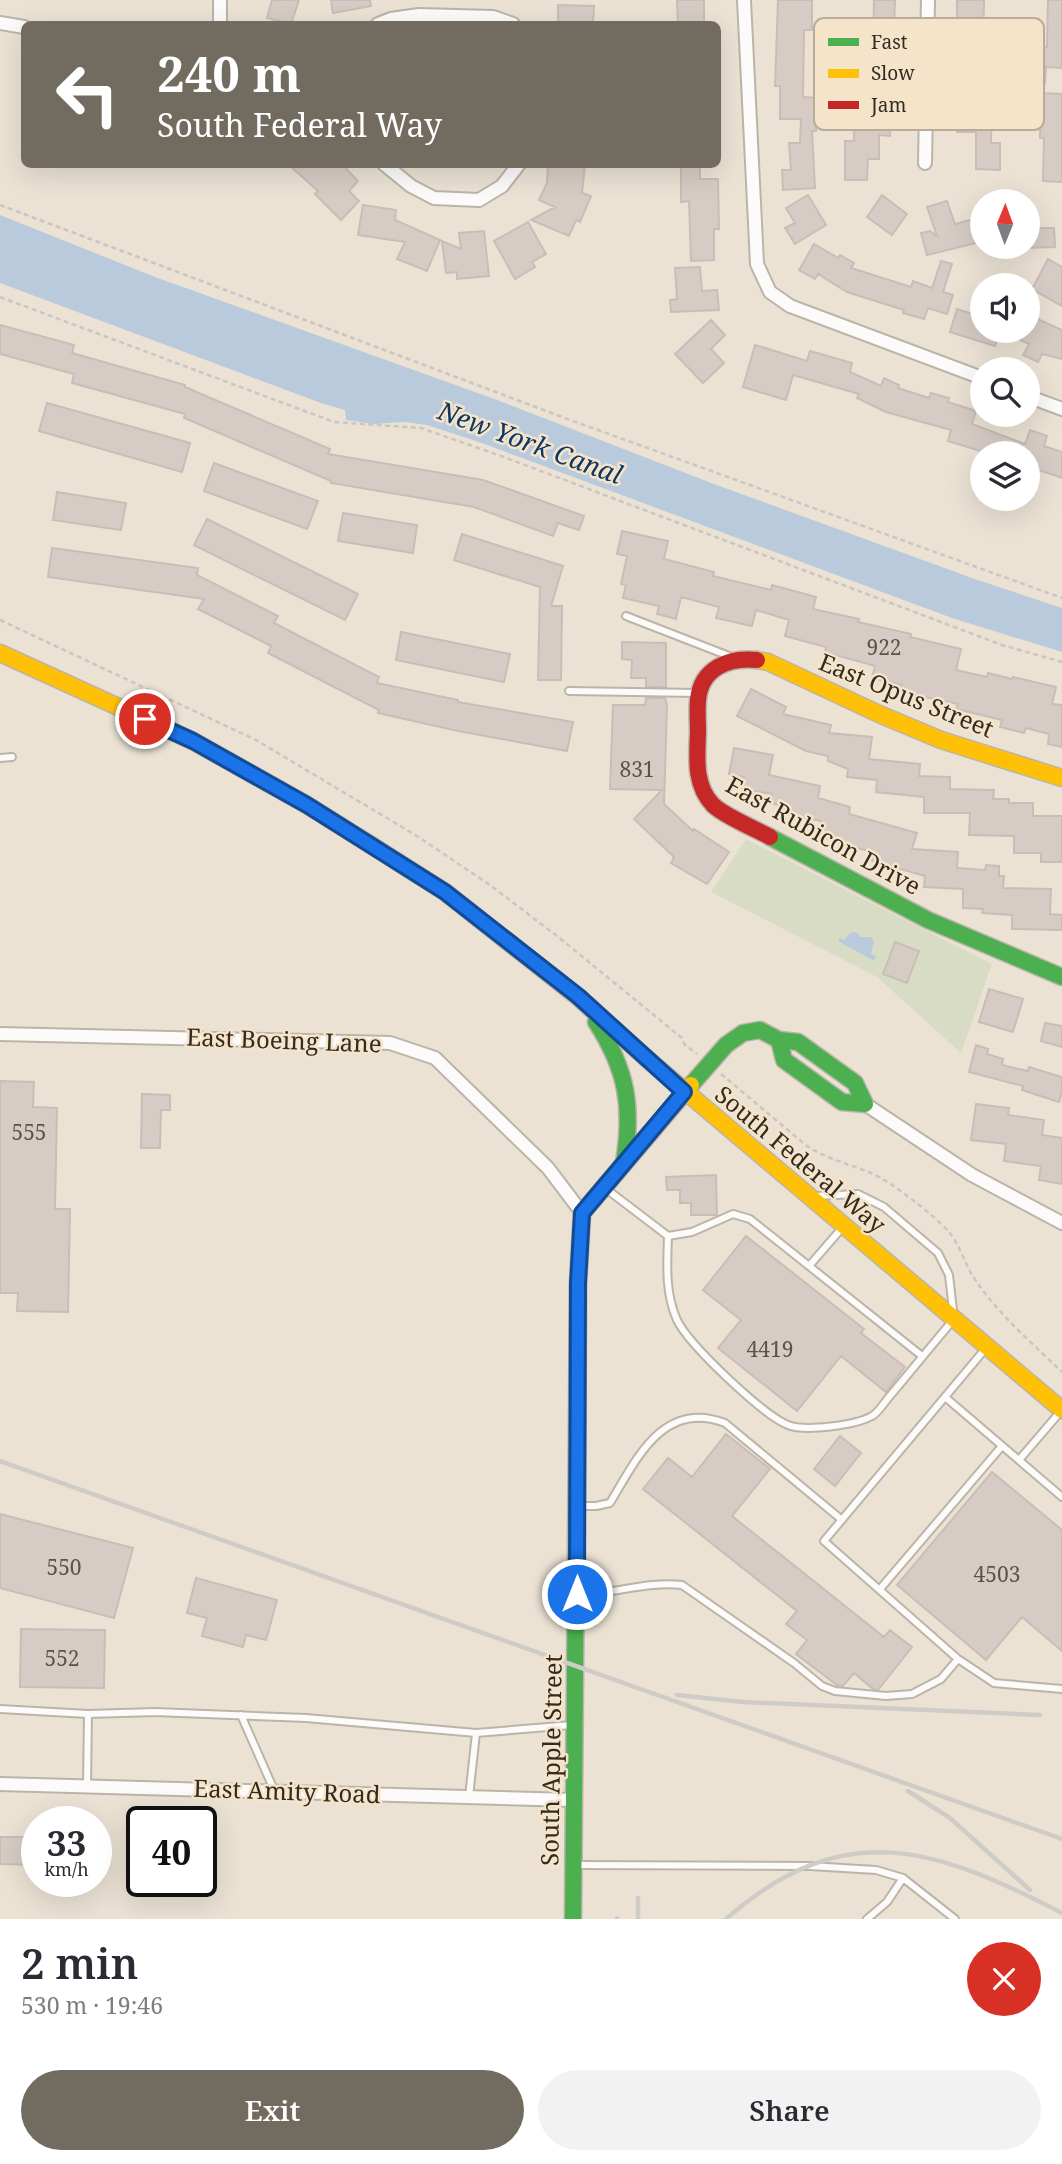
<!DOCTYPE html>
<meta charset="utf-8">
<style>
:root{--surface:#fff;--page:#f2f2f3;--text:#2b2b33;--muted:#7c7c81;--accent:#726b60}
body{margin:0;font-family:"Noto Serif",serif;background:var(--page);color:var(--text);height:100vh;display:flex;flex-direction:column;font-size:26px;white-space:nowrap}
*{box-sizing:border-box;margin:0}
p{font-size:23px;color:var(--muted)}
.icon{flex:none;width:38px;height:38px;fill:none;stroke:currentColor;stroke-width:2;stroke-linecap:round;stroke-linejoin:round}
.map{position:relative;height:1919px;overflow:hidden}
.panel{display:flex;flex-direction:column;background:var(--surface);flex:1}
.panel>*{flex:none}
.top-card{position:absolute;left:21px;top:21px;width:700px;height:147px;border-radius:10px;box-shadow:0 7px 28px #0002;background:#726b60;color:#fff;overflow:hidden}
.needle{width:46px;rotate:1deg}
.tools{position:absolute;left:970px;top:189px;display:grid;gap:14px}
.tools a{display:grid;place-items:center;width:70px;height:70px;border-radius:50%;background:var(--surface);box-shadow:0 7px 28px #0002;font-size:35px}
.speed{position:absolute;left:21px;top:1806px;display:flex;gap:14px;font-size:35px;font-weight:700;text-align:center}
.speed>*{display:grid;place-content:center;width:91px;height:91px;border-radius:50%;background:var(--surface);box-shadow:0 7px 28px #0002;line-height:1}
.speed small{font-size:18px;font-weight:400}
.speed .limit{border:4px solid #111;border-radius:10px;background:#fff;color:#111}
.pin{position:absolute;display:grid;place-items:center;width:60px;height:60px;color:#fff;margin:-30px;border:4px solid #fff;border-radius:50%;box-shadow:0 2px 7px #0007}
.me{position:absolute;width:77px;margin:-38px;rotate:0deg;stroke-linejoin:round;filter:drop-shadow(0 0 5px #0008)}
.turn{display:flex;align-items:center;gap:24px;height:147px;padding:0 21px;font-size:32px}
.turn .icon{width:91px;height:91px;stroke-width:2.5}
.turn b{display:block;font-size:49px;line-height:60px}
.round{display:grid;place-items:center;flex:none;width:74px;height:74px;border-radius:37px;background:var(--page)}
.summary{display:flex;align-items:center;justify-content:space-between;height:119px;padding:0 21px}
h1{font-size:42px;font-weight:600;line-height:52px}
.primary-button{display:flex;gap:14px;margin-top:auto;padding:14px 21px}
.primary-button a{flex:1;height:80px;border-radius:42px;background:var(--accent);color:#fff;font-size:28px;font-weight:600;line-height:80px;text-align:center}
.primary-button a+a{background:var(--page);color:var(--text)}
.map>svg:first-child{display:block}
.green{fill:#d9dcc4}
.water{fill:#b8cadc}
.building{fill:#d7ccc5;stroke:#c9beb7;stroke-width:2}
.lines{fill:none;stroke-linecap:round;stroke-linejoin:round}
.lane-casing{stroke:#bbb4a9;stroke-width:10}
.street-casing{stroke:#bbb4a9;stroke-width:16}
.fast-casing{stroke:#bbb4a9;stroke-width:19}
.slow-casing{stroke:#bbb4a9;stroke-width:19}
.jam-casing{stroke:#bbb4a9;stroke-width:19}
.path{stroke:#cac6c2;stroke-width:2.5;stroke-dasharray:5 3.5;stroke-linecap:butt}
.lane{stroke:#fcfbf9;stroke-width:6}
.street{stroke:#fcfbf9;stroke-width:12}
.fast{stroke:#4caf50;stroke-width:16}
.slow{stroke:#ffc107;stroke-width:16}
.jam{stroke:#c62828;stroke-width:16}
.rail{stroke:#cfccc8;stroke-width:4.5}
.route-casing{stroke:#114b97;stroke-width:18}
.route{stroke:#1a73e8;stroke-width:12}
.labels{text-anchor:middle;stroke-width:5;stroke-linejoin:round;paint-order:stroke}
.number-label{font-size:21px;fill:#5a534a}
.street-label{font-size:24px;fill:#312b21;stroke:#f5e4ca}
.water-label{font-size:26px;font-style:italic;fill:#0d3963;stroke:#f5e4ca}
.key{fill:#f5e4ca;stroke:#baac97;stroke-width:2}
.key-label{font-size:19px;fill:#312b21}
</style>
<div class="map">
<svg width="1062" height="1919" viewBox="0 0 1062 1919">
<rect width="100%" height="100%" fill="#ebe2d4"/>
<path class="green" d="M746 839 992 964 961 1053 877 977 711 892Z"/>
<path class="water" d="M0 215 155 277 497 400 714 484 972 578 1062 608V652L952 618 482 443 427 425 404 422 374 424 346 420 345 410 321 403 0 283Z
M855 932 861 937H871L874 941 871 954 876 957 874 961 838 941 840 938 844 940 850 933Z"/>
<path class="building" d="M272 0H299L291 24 267 18Z
M331 0H370L371 6 333 13Z
M677 0H704V24H678Z
M778 0H812V30H804L803 97 817 98 816 131H812L815 188 783 190 782 170H791L789 143H800L801 119H780V86H775Z
M874 0H895L890 136 879 135V159H868L867 180H845V141H854V115H847L848 88H855V47H873Z
M957 0H984L983 43H986L985 96H992L991 143H1000V170L976 169V132H957L958 95H963L964 60H957Z
M1048 0H1062V68L1046 67 1045 83 1026 81 1028 46 1047 47Z
M558 5 594 6 593 24H558Z
M1041 93 1062 94V182L1043 181 1044 138H1040Z
M288 164H342L358 181 349 191 359 201 341 220 315 194 318 191Z
M548 164H585L582 193 591 196 580 222 576 220 569 236 531 220 555 207 539 200 547 183Z
M681 164H700V179H718L719 229H714V260L691 261 689 201 681 202Z
M808 195 826 225 795 244 785 228 795 223 786 208Z
M882 195 907 214 892 235 867 217Z
M947 201 955 224 970 220 976 243 927 255 921 233 930 231 937 236 927 207Z
M363 205 396 210 395 220 440 240 427 271 397 259 405 242 358 235Z
M528 222 546 254 532 262 535 267 515 279 494 241Z
M1027 228H1054L1055 247 1027 248Z
M484 231 489 276 457 279V272L446 273 442 241 461 249 459 233Z
M814 244 838 258 840 255 854 263 851 268 911 287 913 281 932 288 941 261 952 264 943 292 953 295 947 314 928 308 924 319 903 313 904 310 847 292 818 274 815 279 799 270Z
M1048 259 1062 267V306L1032 289Z
M700 267 702 291 717 290 719 310 671 312 670 300 677 299 675 268Z
M957 309 982 317V331H1027V314L1062 330V359L1042 354 1038 362 1023 355 1029 344 1000 331 995 346 950 332Z
M711 320 725 335 711 349 724 363 703 383 675 354Z
M0 325 74 345 72 353 185 385V387L330 449 328 454 483 480 584 516 579 530 558 523 553 536 474 507 331 483V481L184 418 185 414 72 383 74 374 0 354Z
M755 345 807 361 810 351 852 363 850 372 881 386 884 378 899 385 898 388 929 398 931 393 949 398 948 402 976 411 972 424 1025 444 1030 430 1047 436 1044 446 1062 452V478L1027 466V453H987L948 441 951 430 886 412 857 398 859 394 793 375 786 400 743 387Z
M47 403 190 443 182 472 39 431Z
M214 463 318 501 307 529 204 491Z
M57 492 126 503 121 530 53 520Z
M343 513 417 525 413 553 338 541Z
M207 519 358 594 345 620 194 545Z
M622 531 668 541 664 559 714 572 713 576 771 590 772 585 816 597 813 609 859 619 858 622 911 634 910 637 961 649 956 670 987 677 988 673 1012 679 1013 677 1056 687 1052 704 1062 705V747L1048 744 1049 734 1026 728 1024 733 1000 727 1002 720 956 709 958 704 901 692 902 685 872 678 875 666 825 652 826 647 785 636 789 620 756 610 752 626 716 618 719 607 681 597 676 619 657 614 659 606 623 598 626 585 621 584 627 556 617 554Z
M462 534 563 566 551 606H562L561 680H538L540 587 454 560Z
M52 548 198 568 197 575 278 616 274 623 379 677 377 683 458 700V702L573 722 567 751 458 731 378 713 379 710 268 653 271 646 198 609 204 599 48 577Z
M401 632 510 654 504 682 396 660Z
M622 642 666 643V687H646V678H631L632 660 622 659Z
M751 689 786 707 783 714 831 725 829 733 872 737 869 759 920 764 919 776 950 777V789L994 790 993 799H1009V803H1033V816H1062V862H1041V853H1014V836L969 835 970 813H924V797L876 792 877 780 847 777 848 769 828 761V756L806 751 737 716Z
M646 698H665L667 705 664 804 693 831 694 829 729 852 707 884 671 863 674 857 634 819 662 790 610 789 613 705H645Z
M734 748 773 755 769 775 820 786 818 798 850 807 849 814 917 833 912 849 958 852 957 868 985 870 986 865 999 866V876H1004L1003 888 1051 889 1050 914 1062 915V930L1012 929V915L982 913 983 909 963 908V889L924 887 925 876 866 859 868 851 817 836 821 821 781 813 783 806 770 803 772 794 742 789 744 777 729 774Z
M895 942 919 951 907 983 883 974Z
M989 989 1023 999 1013 1032 979 1022Z
M1045 1023 1062 1026V1047L1041 1041Z
M976 1045 988 1049 987 1054 1003 1059 1002 1065 1028 1071 1029 1067 1062 1077V1092L1059 1102 1022 1090 1023 1086 969 1072Z
M0 1081 34 1082 33 1107 57 1108 55 1209H70L68 1312 17 1311 18 1293H0Z
M142 1094 170 1095V1110H161L160 1148H141Z
M976 1104 1009 1108 1008 1115 1044 1120 1042 1135 1062 1138V1184L1039 1180 1041 1166 1004 1161 1006 1144 971 1140Z
M716 1175 717 1215H691V1203H680V1190H667L666 1177Z
M746 1236 864 1329 861 1333 905 1367 886 1392 841 1356 797 1411 718 1348 741 1320 703 1290Z
M726 1434 770 1469 732 1516 884 1637 890 1630 912 1647 878 1690 873 1689 854 1673 843 1686 837 1685 796 1654 807 1640 786 1624 797 1611 643 1489 668 1458 692 1477Z
M840 1436 861 1453 835 1486 814 1469Z
M992 1472 1062 1530V1651L1022 1617 986 1660 897 1585Z
M0 1514 133 1548 114 1618 0 1588Z
M196 1578 277 1600 266 1640 246 1635 243 1647 202 1636 207 1618 187 1613Z
M21 1629 105 1630 104 1688 20 1687Z
M0 1837H37V1865L0 1864Z"/>
<g class="lines">
<g class="lane-casing">
<path id="lane" d="M626 616 729 656
M569 691 697 693
M0 758 12 757
M605 1188 668 1236 692 1232 733 1214 750 1219 922 1356
M668 1236C667 1265 665 1293 677 1320 689 1345 763 1415 788 1425 805 1432 856 1425 872 1416 878 1413 884 1403 889 1397 911 1371 932 1345 954 1319L949 1275 938 1253 884 1207 858 1194 816 1196
M809 1266 842 1228
M986 1348 824 1541 958 1659 994 1683 1062 1689
M945 1397 1062 1497
M1019 1460 1061 1411
M579 1506H596L610 1503C636 1460 663 1399 725 1423L842 1520
M880 1589 1002 1446
M579 1594C614 1594 647 1581 682 1585L794 1663 822 1686 835 1691 886 1696 912 1694 941 1679 958 1659
M0 1709 88 1714 87 1786
M88 1714 155 1712 306 1718 476 1733 572 1725
M241 1715 274 1790
M469 1797 476 1733
M576 1865 810 1866 876 1870 903 1878 955 1919
M867 1919 887 1902 903 1878"/>
</g>
<g class="street-casing">
<path id="street" d="M744 0 757 264 770 292 790 306 982 378
M0 23 24 27
M220 24V0
M378 24 391 19 419 15 493 17 513 24
M925 163 928 0
M384 164 411 186 434 198 479 200 502 186 519 164
M1027 396 1062 409
M0 1034 390 1043 435 1058 548 1168 582 1213
M865 1104 972 1175 1062 1223
M0 1784 574 1800"/>
</g>
<g class="fast-casing">
<path id="fast" d="M770 837 928 920 1062 977
M596 1022C627 1070 633 1107 624 1162
M691 1085 726 1045 743 1033 760 1030 779 1040 798 1042 855 1083 865 1104 842 1102 784 1060 779 1040
M573 1919 577 1428"/>
</g>
<g class="slow-casing">
<path id="slow" d="M0 653 193 741 307 805 371 845
M757 660 768 662 879 714 941 740 1062 778
M646 1058 1062 1410
M577 1428 578 1283 582 1213 691 1085"/>
</g>
<g class="jam-casing">
<path id="jam" d="M757 660C729 657 701 668 698 700 697 711 698 722 698 733 697 758 694 785 713 805 724 816 756 829 770 837
M371 845 445 892 578 997 646 1058"/>
</g>
<path class="path" d="M0 205 562 417 1062 598
M0 297 334 422 421 428 501 456 1002 645 1062 662
M0 620 256 740 417 836 490 885 557 936 682 1038 685 1045 697 1054
M721 1074 807 1146C827 1159 849 1164 871 1173 889 1180 935 1216 948 1231 960 1244 964 1263 974 1278 997 1313 1032 1343 1062 1372"/>
<use href="#lane" class="lane"/>
<use href="#street" class="street"/>
<use href="#fast" class="fast"/>
<use href="#slow" class="slow"/>
<use href="#jam" class="jam"/>
<path class="rail" d="M0 1461 1062 1839
M677 1695 743 1702 1040 1715
M908 1791 950 1818 1030 1890
M617 1919V1918
M638 1919V1898
M726 1919C844 1815 936 1848 1062 1913"/>
</g>
<g class="lines">
<g class="route-casing">
<path id="route" d="M145 719 193 741 307 805 445 892 578 996 684 1092 582 1213 578 1283 577 1594"/>
</g>
<use href="#route" class="route"/>
</g>
<g class="labels">
<g class="number-label">
<text x="884" y="655">922</text>
<text x="637" y="777">831</text>
<text x="29" y="1140">555</text>
<text x="770" y="1357">4419</text>
<text x="64" y="1575">550</text>
<text x="997" y="1582">4503</text>
<text x="62" y="1666">552</text>
</g>
<g class="street-label">
<text transform="translate(906 696) rotate(22)" y="8">East Opus Street</text>
<text transform="translate(823 836) rotate(29)" y="8">East Rubicon Drive</text>
<text transform="translate(284 1041) rotate(2)" y="8">East Boeing Lane</text>
<text transform="translate(800 1160) rotate(40)" y="8">South Federal Way</text>
<text transform="translate(552 1760) rotate(-89)" y="8">South Apple Street</text>
<text transform="translate(287 1792) rotate(2)" y="8">East Amity Road</text>
</g>
<g class="water-label">
<text transform="translate(530 443) rotate(20)" y="9">New York Canal</text>
</g>
</g>
<rect x="814" y="18" width="230" height="112" rx="10" class="key"/>
<rect x="828" y="38" width="31" height="8" fill="#4caf50"/>
<rect x="828" y="69" width="31" height="9" fill="#ffc107"/>
<rect x="828" y="101" width="31" height="8" fill="#c62828"/>
<g class="key-label">
<text x="871" y="49">Fast</text>
<text x="871" y="80">Slow</text>
<text x="871" y="112">Jam</text>
</g>
</svg>
<div class="tools">
<a><svg class="needle" viewBox="-14 -14 28 28"><path d="M0-13l5 13h-10z" fill="#e53935"/><path d="M0 13l5-13h-10z" fill="#7c7c81"/></svg></a>
<a><svg class="icon" aria-label="sound" viewBox="0 0 24 24"><path d="M4 9h4l5-4v14l-5-4H4zM17 9q2 3 0 6"/></svg></a>
<a><svg class="icon" aria-label="search" viewBox="0 0 24 24"><circle cx="10" cy="10" r="6"/><path d="M15 15l6 6"/></svg></a>
<a><svg class="icon" aria-label="layers" viewBox="0 0 24 24"><path d="M12 4l9 5-9 5-9-5zM3 14l9 5 9-5"/></svg></a>
</div>
<div class="speed"><div>33<small>km/h</small></div><div class="limit">40</div></div>
<div class="pin" style="left:145px;top:719px;background:#d93025"><svg class="icon" aria-label="arrive" viewBox="0 0 24 24"><path d="M6 21V4h12l-3 4 3 4H6"/></svg></div>
<svg class="me" style="left:577px;top:1594px" viewBox="-20 -20 40 40"><circle r="17" fill="#1a73e8" stroke="#fff" stroke-width="3"/><path d="M0-11L8 9 0 5-8 9z" fill="#fff"/></svg>
<div class="top-card">
<div class="turn"><svg class="icon" aria-label="left" viewBox="0 0 24 24"><path d="M17 20v-9H6M10 6l-5 5 5 5"/></svg><div><b>240 m</b>South Federal Way</div></div>
</div>
</div>
<section class="panel">
<div class="summary"><div><h1>2 min</h1><p>530 m · 19:46</p></div><a class="round" style="background:#d93025;color:#fff"><svg class="icon" aria-label="close" viewBox="0 0 24 24"><path d="M6 6l12 12M18 6L6 18"/></svg></a></div>
<div class="primary-button"><a>Exit</a><a>Share</a></div>
</section>
